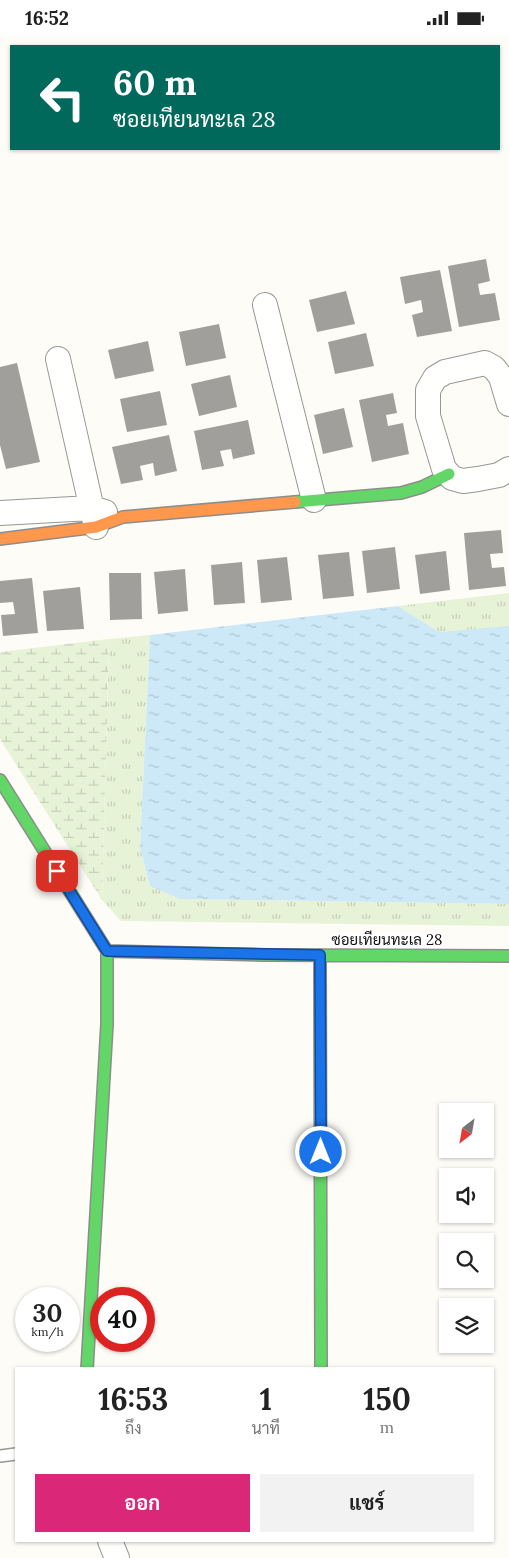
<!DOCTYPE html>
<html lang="th">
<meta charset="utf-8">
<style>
:root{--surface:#fff;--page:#f2f2f2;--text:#222;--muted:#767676;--accent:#db2777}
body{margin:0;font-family:Lora,Sarabun,serif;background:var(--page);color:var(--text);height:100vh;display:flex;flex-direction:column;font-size:19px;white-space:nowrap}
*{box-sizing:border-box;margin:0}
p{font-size:16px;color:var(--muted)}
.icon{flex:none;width:28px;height:28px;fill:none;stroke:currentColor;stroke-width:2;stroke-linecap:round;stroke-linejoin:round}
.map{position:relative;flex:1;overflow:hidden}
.panel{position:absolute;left:15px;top:1332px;width:479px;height:175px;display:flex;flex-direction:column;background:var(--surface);border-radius:0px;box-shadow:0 1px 4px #0004}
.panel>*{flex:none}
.top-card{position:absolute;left:10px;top:10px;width:490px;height:105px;border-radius:0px;box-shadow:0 1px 4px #0004;background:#00695c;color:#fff;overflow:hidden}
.needle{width:32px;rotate:211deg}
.tools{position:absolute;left:439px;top:1068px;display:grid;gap:10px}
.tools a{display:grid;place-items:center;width:55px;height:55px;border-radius:0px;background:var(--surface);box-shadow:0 1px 4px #0004;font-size:25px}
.speed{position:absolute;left:15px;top:1252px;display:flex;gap:10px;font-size:25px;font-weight:700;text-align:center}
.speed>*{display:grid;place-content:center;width:65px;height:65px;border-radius:50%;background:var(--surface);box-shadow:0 1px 4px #0004;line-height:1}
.speed small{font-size:12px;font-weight:400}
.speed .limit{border:8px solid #d22;background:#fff;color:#111}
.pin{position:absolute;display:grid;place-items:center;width:42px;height:42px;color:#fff;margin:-21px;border-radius:10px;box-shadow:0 2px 8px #0006}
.me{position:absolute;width:55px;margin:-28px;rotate:0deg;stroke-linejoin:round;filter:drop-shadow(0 0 4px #0008)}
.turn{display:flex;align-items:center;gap:18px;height:105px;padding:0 20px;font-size:22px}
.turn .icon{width:65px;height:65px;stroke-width:2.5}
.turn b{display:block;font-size:35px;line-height:42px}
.eta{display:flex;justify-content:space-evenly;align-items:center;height:85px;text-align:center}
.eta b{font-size:30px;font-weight:700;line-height:35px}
.cta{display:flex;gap:10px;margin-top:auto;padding:10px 20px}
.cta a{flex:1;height:58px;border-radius:0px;background:var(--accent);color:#fff;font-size:20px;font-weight:700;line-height:58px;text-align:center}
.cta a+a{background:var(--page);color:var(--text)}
.status{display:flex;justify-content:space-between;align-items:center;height:35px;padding:0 25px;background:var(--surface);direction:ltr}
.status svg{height:14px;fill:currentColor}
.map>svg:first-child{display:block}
.grass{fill:url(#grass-tufts)}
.wetland{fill:url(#wetland-marsh)}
.water{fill:url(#water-ripples)}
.building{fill:#a19f9c}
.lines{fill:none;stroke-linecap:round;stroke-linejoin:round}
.lane-casing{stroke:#979795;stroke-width:14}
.street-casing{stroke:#979795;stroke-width:26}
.fast-casing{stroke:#8e8d8b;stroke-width:14}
.slow-casing{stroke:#8e8d8b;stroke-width:14}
.lane{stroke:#fffffe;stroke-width:11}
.street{stroke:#fffffe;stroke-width:24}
.fast{stroke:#63d668;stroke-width:11}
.slow{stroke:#ff974d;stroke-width:11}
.route-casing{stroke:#114b97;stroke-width:12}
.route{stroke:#1a73e8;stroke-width:9}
.labels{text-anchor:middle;stroke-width:5;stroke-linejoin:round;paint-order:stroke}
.street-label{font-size:15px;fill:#111;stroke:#fff}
</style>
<div class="status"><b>16:52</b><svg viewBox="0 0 49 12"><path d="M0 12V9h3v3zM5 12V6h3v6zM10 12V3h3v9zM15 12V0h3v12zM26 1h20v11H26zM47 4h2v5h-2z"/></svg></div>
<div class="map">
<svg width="509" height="1523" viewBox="0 0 509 1523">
<defs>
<pattern id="grass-tufts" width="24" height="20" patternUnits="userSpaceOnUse" patternTransform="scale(1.25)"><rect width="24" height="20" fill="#e7f3d7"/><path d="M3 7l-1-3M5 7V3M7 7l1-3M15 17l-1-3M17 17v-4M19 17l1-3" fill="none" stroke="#c5cfb8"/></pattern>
<pattern id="wetland-marsh" width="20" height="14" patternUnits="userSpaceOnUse" patternTransform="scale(1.25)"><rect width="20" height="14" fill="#e7f3d7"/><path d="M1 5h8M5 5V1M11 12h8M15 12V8" fill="none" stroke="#c5cfb8"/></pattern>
<pattern id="water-ripples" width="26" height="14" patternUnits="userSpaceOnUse" patternTransform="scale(1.25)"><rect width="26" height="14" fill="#cde8f7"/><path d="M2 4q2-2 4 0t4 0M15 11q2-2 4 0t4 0" fill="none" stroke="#afc6d3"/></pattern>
</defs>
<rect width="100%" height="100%" fill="#fdfcf7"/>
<path class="grass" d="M509 558V591L505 592 439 597 398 571Z
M150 600 140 812 150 851 180 864 509 869V891L121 886 102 865 109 604Z"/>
<path class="wetland" d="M109 604 102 865 0 704V617Z"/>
<path class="water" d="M398 571 439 597 509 591V869L180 864 150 851 140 812 150 600Z"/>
<path class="building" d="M486 224 490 246 478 249 480 260 495 258 500 285 459 292 448 231Z
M440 235 452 296 417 302 412 280 423 277 421 265 405 269 400 242Z
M346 256 355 289 317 297 309 265Z
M219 289 226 323 186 331 179 297Z
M366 298 374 331 335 339 328 307Z
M148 306 154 336 115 344 108 315Z
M17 328 40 427 6 434 0 410V332Z
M230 340 237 372 199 381 191 349Z
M160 356 167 390 127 397 120 364Z
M393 358 397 378 386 380 388 391 403 388 409 419 372 427 359 365Z
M344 373 353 412 323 419 314 380Z
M248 385 255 419 233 424 231 414 220 416 224 431 202 435 194 396Z
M169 400 177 436 155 441 153 428 140 431 143 445 121 449 112 412Z
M501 495 503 518 490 519 492 533 504 532 506 551 469 555 464 498Z
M395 512 400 554 367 558 362 516Z
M446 516 450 555 420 559 415 520Z
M349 517 354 561 323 564 318 520Z
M287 522 292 565 261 568 257 525Z
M242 527 245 568 214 570 211 530Z
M185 534 188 576 158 579 154 537Z
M109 538H141L142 584 110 585Z
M32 543 38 598 3 601 1 580 15 579 13 567 0 568V546Z
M80 552 84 594 47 596 43 556Z"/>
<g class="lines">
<g class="lane-casing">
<path id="lane" d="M0 1421 16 1419"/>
</g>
<g class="street-casing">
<path id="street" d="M265 270 314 465
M58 324 96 492
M509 369 501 342 494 333 485 328 445 337 435 343 428 355V381L444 434 452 443 463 446 478 444 499 440 509 434
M0 478 91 473 105 477
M110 1506 117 1523"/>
</g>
<g class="fast-casing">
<path id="fast" d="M295 467 401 458 422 452 449 439
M0 745 107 916 264 920 509 921
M320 920 321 1334
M87 1334 107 989V916"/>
</g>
<g class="slow-casing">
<path id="slow" d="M0 504 96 492 123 482 295 467"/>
</g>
<use href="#lane" class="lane"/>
<use href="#street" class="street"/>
<use href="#fast" class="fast"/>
<use href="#slow" class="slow"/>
</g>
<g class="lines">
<g class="route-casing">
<path id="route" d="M57 836 107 916 320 920 321 1117"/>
</g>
<use href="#route" class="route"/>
</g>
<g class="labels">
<g class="street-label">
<text x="387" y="910">ซอยเทียนทะเล 28</text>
</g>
</g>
</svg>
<div class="tools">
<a><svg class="needle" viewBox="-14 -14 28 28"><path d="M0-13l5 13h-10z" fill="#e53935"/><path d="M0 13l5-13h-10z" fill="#767676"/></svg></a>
<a><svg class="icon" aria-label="sound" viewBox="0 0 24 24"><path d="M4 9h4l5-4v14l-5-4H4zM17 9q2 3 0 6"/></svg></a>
<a><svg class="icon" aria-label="search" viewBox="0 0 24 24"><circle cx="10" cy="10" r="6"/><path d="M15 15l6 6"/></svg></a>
<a><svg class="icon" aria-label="layers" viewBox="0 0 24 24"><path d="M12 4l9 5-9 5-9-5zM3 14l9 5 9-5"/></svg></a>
</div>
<div class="speed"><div>30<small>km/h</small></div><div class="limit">40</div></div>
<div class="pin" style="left:57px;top:836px;background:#d93025"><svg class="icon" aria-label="arrive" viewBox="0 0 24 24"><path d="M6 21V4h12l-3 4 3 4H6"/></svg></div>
<svg class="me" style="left:321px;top:1117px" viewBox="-20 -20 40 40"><circle r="17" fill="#1a73e8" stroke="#fff" stroke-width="3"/><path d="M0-11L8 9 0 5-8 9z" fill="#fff"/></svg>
<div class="top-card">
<div class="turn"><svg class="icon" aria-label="left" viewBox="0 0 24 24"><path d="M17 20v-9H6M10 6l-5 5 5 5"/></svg><div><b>60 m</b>ซอยเทียนทะเล 28</div></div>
</div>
<section class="panel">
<div class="eta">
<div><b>16:53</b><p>ถึง</p></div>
<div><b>1</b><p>นาที</p></div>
<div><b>150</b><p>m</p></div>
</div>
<div class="cta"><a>ออก</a><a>แชร์</a></div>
</section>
</div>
